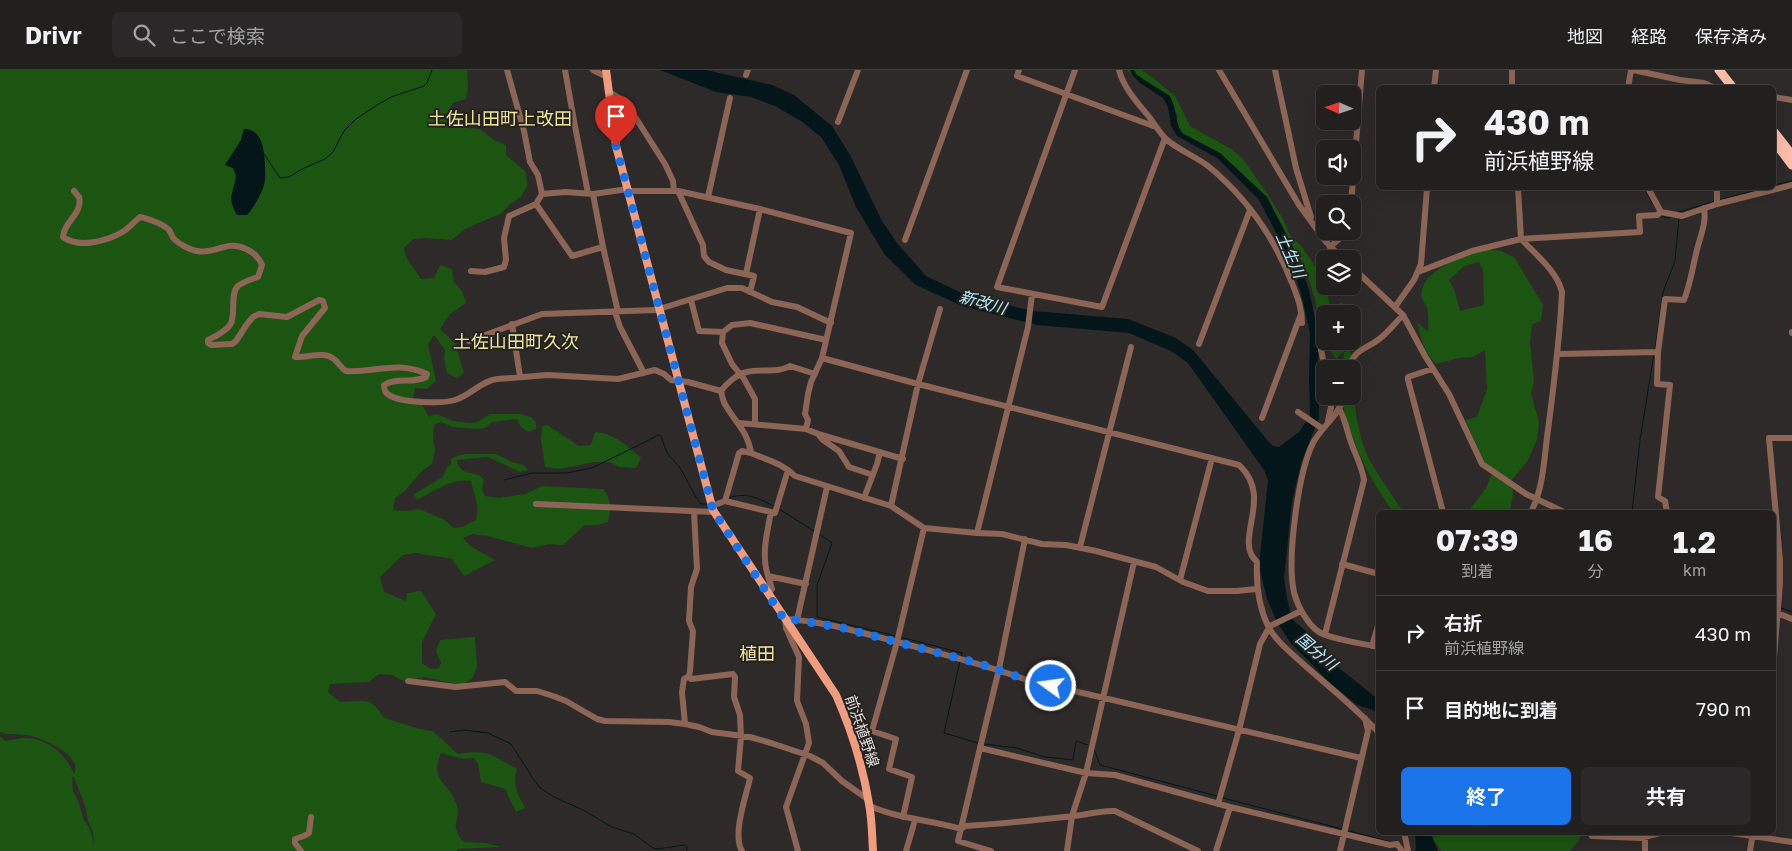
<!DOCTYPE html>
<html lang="ja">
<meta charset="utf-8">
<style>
:root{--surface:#22201f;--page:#2a2828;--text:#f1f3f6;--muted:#a2a3a4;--line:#3f3e3d;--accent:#1a73e8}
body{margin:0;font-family:"Golos Text","Noto Sans JP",sans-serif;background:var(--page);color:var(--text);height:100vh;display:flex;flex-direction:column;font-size:19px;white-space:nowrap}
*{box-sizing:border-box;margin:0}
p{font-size:16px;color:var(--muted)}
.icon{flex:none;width:28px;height:28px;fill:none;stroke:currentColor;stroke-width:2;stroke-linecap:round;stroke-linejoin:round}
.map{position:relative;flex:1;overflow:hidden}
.sheet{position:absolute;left:1376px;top:440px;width:400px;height:325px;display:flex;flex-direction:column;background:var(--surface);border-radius:8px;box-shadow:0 5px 20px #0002,0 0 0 1px var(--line)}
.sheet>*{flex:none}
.banner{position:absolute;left:1376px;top:15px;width:400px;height:105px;border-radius:8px;box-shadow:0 5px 20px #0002,0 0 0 1px var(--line);background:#22201f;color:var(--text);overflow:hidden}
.needle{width:32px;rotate:273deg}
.buttons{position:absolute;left:1316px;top:15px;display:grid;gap:10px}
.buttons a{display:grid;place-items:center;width:45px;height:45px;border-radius:8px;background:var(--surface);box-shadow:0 5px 20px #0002,0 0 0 1px var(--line);font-size:25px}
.pin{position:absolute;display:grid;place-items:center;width:42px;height:42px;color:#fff;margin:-51px -21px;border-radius:50% 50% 50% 0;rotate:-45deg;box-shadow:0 0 5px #0007}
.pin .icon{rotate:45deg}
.me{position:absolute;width:55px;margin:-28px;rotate:284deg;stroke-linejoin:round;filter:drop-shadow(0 0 4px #0008)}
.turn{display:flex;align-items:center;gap:18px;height:105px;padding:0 25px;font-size:22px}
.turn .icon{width:65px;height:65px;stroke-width:2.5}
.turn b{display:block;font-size:35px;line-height:42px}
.eta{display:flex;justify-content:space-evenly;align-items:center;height:85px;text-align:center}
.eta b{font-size:30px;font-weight:700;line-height:35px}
.action{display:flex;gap:10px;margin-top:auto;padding:10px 25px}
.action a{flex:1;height:58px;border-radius:8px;background:var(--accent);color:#fff;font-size:20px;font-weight:700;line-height:58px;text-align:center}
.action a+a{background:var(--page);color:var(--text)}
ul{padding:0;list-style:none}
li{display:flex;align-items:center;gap:15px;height:75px;padding:0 25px;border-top:1px solid var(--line)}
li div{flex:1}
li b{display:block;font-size:19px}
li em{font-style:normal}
header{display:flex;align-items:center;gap:30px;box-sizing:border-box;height:70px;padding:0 25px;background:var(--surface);border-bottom:1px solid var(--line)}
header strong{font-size:24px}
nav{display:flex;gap:28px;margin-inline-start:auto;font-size:18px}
.search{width:350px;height:45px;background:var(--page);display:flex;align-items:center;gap:12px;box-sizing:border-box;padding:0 18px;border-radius:8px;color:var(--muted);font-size:19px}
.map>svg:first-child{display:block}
.green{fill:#1c5411;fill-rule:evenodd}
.water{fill:#04161a}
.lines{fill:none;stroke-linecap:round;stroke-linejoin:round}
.stream{stroke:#04161a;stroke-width:1}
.minor{stroke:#8d6556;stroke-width:6}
.major{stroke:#f09c7e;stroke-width:8}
.highway{stroke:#fcbfa9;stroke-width:9}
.route{stroke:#1a73e8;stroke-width:9;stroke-dasharray:0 16.2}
.labels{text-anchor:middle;stroke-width:4;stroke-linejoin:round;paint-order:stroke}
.street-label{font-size:15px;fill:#e0dedd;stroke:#24211f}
.water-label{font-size:16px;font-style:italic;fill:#b3effd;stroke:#24211f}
.quarter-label{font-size:18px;fill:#efe798;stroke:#24211f}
</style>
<header>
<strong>Drivr</strong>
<div class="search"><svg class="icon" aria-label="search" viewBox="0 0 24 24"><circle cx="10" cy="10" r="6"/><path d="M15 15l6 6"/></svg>ここで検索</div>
<nav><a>地図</a><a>経路</a><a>保存済み</a></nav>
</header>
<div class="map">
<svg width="1792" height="781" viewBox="0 0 1792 781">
<rect width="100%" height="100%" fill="#2d2a29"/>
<path class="green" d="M0 0H467L468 16 466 29 453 33 446 44 455 54 467 58 480 59 494 70 506 75V85L526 102 527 116 521 127 510 134 502 143 467 158 451 170 425 168 413 169 404 178C407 194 413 195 421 209L434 208 440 195 452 199 454 212 462 221 466 233 450 244 440 259 455 273 464 303 457 308 447 303 444 289 445 280 434 265 428 274 436 311 427 319 415 318 413 329 423 336 429 347 432 345 437 344 453 351 470 353 478 352 490 344H520L531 347 536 352V359L528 362 521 357 517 349 492 352 485 358 477 359 453 357 441 352 434 355 433 368 435 381 432 394 422 401 405 421 395 428 393 440 406 441 419 439 443 449 454 458 462 457 476 450C480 433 474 427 471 411 451 408 433 422 417 430L414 424 443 407 447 397 451 394V389L457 386 465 384H496L512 392 524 395 528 400 520 402 488 387 457 390 458 395 463 401 479 405 484 410 482 419 485 426 499 428 525 424 542 416 603 419C612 429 611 440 608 452L598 455H585L563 475 549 474 532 478 487 466 473 464 463 468 470 476 495 490 464 506 452 489 415 483 403 485 380 507 384 522 406 531 407 523 421 521 436 544 422 572V593L431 599 439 598 441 593 436 581 440 570 475 567 477 597 472 609 461 615 424 607 403 611 392 605 379 604 369 612 330 614 328 622 340 632C363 631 371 626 384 648L420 659 433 661 458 684C489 679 491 685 517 699 512 715 518 724 525 738L516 742 505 719 481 712 478 694 474 688 463 689 441 683C429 713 450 711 457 736 461 752 448 754 464 772L486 773 500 777 458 779 457 781H0V666L5 671C11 670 18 668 25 668 47 668 66 684 74 704 83 686 45 669 31 666 21 663 10 666 0 662ZM72 707H74L85 736 88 751 93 763 94 774 90 759 84 750 78 730 73 721Z
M1127 0H1142L1153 8 1175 26 1190 56 1231 79 1243 89 1268 125 1283 149 1290 165 1302 177 1323 208 1331 239 1342 232 1346 244H1325V271H1337L1343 277 1344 282 1350 281 1353 289 1352 299H1343L1344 282 1339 285 1337 291 1326 273 1321 261 1315 229 1303 192 1289 178 1265 130 1239 101 1184 65 1175 53 1178 46 1169 30 1135 9Z
M1483 179 1501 181 1514 187 1543 235 1541 251 1532 254 1530 272 1534 312 1531 323 1539 352 1537 370 1527 392 1511 411 1513 424 1510 442H1468L1486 418 1493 400 1484 391 1465 350 1477 347 1487 319 1485 280 1473 287 1459 288 1436 294C1424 282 1421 268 1417 252L1428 262C1428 254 1429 246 1427 238 1426 235 1423 231 1422 228 1416 202 1465 186 1483 179ZM1479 192 1483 201 1484 235 1460 241 1454 219 1449 210 1464 196Z
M1353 305C1353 329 1358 368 1369 389 1380 408 1392 425 1403 442H1393C1374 414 1359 389 1349 356 1346 346 1342 337 1342 326H1352Z
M547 355 579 376 591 375 595 362C613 363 628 376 641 388L636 398 620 397 609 392H594L560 399 545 397 541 370 542 356Z
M1433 763V762L1581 763 1578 772 1570 781H1441L1434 770Z"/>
<path class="water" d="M620 0H706L772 15 794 25 832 56 850 85 882 151 897 173 926 206 966 225 1033 241 1128 249 1176 268 1193 280 1268 371 1273 376 1279 377 1299 362 1310 346 1309 307 1310 263 1301 223 1287 184 1259 130 1217 88 1177 66 1171 56 1168 37 1163 28 1140 13 1132 5 1130 0H1134L1136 4 1143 9 1170 26 1174 36 1178 55 1182 63 1220 83 1267 127 1295 181 1309 220 1318 263 1319 348 1301 393 1292 432 1284 508 1287 528 1292 549 1307 562 1324 586 1379 630V646L1373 640 1357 635 1330 613 1290 572 1277 552 1267 529 1259 496 1268 410 1264 400 1188 293 1173 282 1129 263 1037 255 962 236 916 215 885 185 856 137 839 95 821 67 801 51 775 36 751 27 716 22 660 0Z
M244 59C263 59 264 81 265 95 265 101 266 108 264 115 261 125 254 137 247 145H237C226 125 234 125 236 105L233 98 225 95 241 70Z
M1415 763H1430L1438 781H1415L1416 778Z"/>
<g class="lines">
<path class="stream" d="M264 84 280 108 289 107 304 98 325 89 333 82 344 61 356 49 377 35 391 27 424 16 427 13 432 0
M1774 115 1792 111
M1644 118 1653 134
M1719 130 1764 118
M1679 142 1715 131
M1352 143 1353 136
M1661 146 1668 148 1671 147
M1655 280 1663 222 1675 191 1679 147
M504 410 532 403H566L592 398 659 365 661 366 667 383 680 398 696 427 701 434H708
M728 428C746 422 757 427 773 436
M779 439 814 461
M1632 442 1640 370 1654 284
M819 464 832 473 817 515V547L896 566
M1781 538 1792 542
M900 567 962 583 961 587
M960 591 944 663 978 673
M450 662 464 660 488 663 511 674 534 710 540 718 554 727 583 740 612 757 634 764 653 778 658 779 684 775 687 777V781
M984 674 1017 678 1045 687 1073 690 1076 671 1088 675
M1094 679 1100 695 1217 726
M1223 728 1342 759
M1349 761 1391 772
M1395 777 1398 781"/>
<path class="minor" d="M507 0 524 61 530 92 538 105 542 124 536 134 572 186 603 177
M565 0 574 51 588 123
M593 0 607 7
M1019 0 1017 6 1156 57
M1075 0 997 217 1102 237 1165 68
M1119 0C1124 19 1138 33 1150 48 1155 55 1160 63 1166 69 1178 80 1195 86 1208 96 1246 127 1274 167 1292 213 1297 226 1302 238 1302 253
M1219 0 1299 135 1326 172 1343 189
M1275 0 1296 98 1311 147
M1512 0V18
M1633 0 1680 10 1704 13 1715 18
M746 5 748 0
M1434 18 1436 0
M1628 18 1631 0
M609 22 625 31 665 94 673 111 674 121
M1774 27 1792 30
M838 52 858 0
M1518 118 1521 169C1535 184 1557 201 1562 222 1560 268 1554 314 1548 360 1544 387 1544 417 1531 442
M1648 118 1661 142 1682 146 1717 134 1792 115
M74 121 79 127C83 144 64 151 63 167 79 179 108 171 124 161 130 157 134 152 140 147 146 148 163 154 168 159 171 161 171 166 174 169 179 174 190 180 197 181 215 185 227 169 246 179 253 182 259 188 262 195L258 207C231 216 234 217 233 243 232 248 233 251 230 255 225 262 216 266 208 270V273L211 275 232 274 236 271 247 254 253 247 259 244 287 247 319 230 323 231 325 238 302 266 295 287C308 288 325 280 335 290 339 293 341 298 346 301 376 303 396 290 427 304L426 307C413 314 397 307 384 315 384 319 385 323 389 325 401 333 442 334 455 330 471 325 481 311 497 309L548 305 618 309 655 300 664 304 671 310 688 312 721 321C722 326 723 332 726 336 736 353 748 362 751 383L742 381 739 383 725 431 712 436
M628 121H678L760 139 851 163 822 288 811 312 808 324 805 344 808 350 806 359
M678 121 703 175 704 186 709 192 726 200 754 206 750 222
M542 124 566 122 593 124 628 119
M593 124 603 177 618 242
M708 127 730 28
M1351 134 1362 0
M1717 134V118
M905 170 967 0
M1330 177 1348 161
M1352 197 1403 245 1425 286 1449 324 1482 394 1526 424 1564 442
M471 201 485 202 504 197 506 190 504 168 509 146 536 134
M1418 202 1472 181 1521 169 1640 162 1639 146 1657 145 1661 142
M746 204 760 139
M691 230 699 261 723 262 722 273 732 294 744 309 755 329V354
M1395 237 1414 210 1421 194 1427 118
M940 239 918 314 891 436 924 458 977 463 1028 257 1032 224
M615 242 620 257 644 303
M512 254 520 307
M723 262 732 255 750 253 826 270
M1792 262V263
M469 271 542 244 656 240 727 218H742L772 232 797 237 831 253
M1199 274 1250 140
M1320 275 1325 299
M1558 284 1658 282
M822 288 918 314 1239 395C1275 428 1232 470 1257 492 1256 515 1258 535 1268 556 1275 570 1290 582 1302 593 1328 616 1355 637 1379 663
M1349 299C1353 280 1364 280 1378 270 1388 263 1395 253 1403 245
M1432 299 1408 307V310L1443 442
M721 321C727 313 737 304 747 302 761 298 776 304 790 296L815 304
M1344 326C1340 345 1322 356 1313 373 1298 403 1288 484 1293 517 1295 532 1306 553 1319 562 1329 569 1365 574 1379 577
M1298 342 1323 359
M1262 348 1301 244
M1328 351 1331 337V326
M739 353 806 359 818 364 903 389
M818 364 823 370 839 381 849 397 873 405
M751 383C767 390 782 393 795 406L891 436
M864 428 877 394 880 382
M725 431 775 443 788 400
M536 434 714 442
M1667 442 1665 431 1658 427 1670 315 1657 314 1658 282 1665 229 1684 230C1690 215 1692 200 1696 184 1699 168 1707 155 1704 138
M977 463 1002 464 1042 474 1066 475 1096 481 1156 497 1183 512 1208 521H1237L1256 519
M1080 477 1131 277
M1342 494 1379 504
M768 506C761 485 767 463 771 442
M1180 510 1212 388
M768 524 772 519 768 506 806 514
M1775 542 1792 549
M797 550 827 417
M1325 564 1364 410C1362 397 1356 386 1352 375 1347 362 1346 352 1340 340
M1372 576 1379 552
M1774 587 1780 514V490L1769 368H1792
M689 606 691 609 733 604 735 607 734 627 740 645 741 667 738 701 750 708C746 727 732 764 742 781
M408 611 456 617 505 612 516 621H537L553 626 566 631 597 649 605 651 669 652 685 654 699 657 712 662 750 667 771 673 810 686 823 693 842 711 869 730
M685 654 682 622 684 609 689 606 690 601 693 561 689 551 691 517 697 499 694 442
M980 678 999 599 1025 469
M1218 734 1239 660 1260 574 1270 556 1301 541
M870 736C899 749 931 750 961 759L965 756C1001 754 1037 750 1073 746 1087 745 1101 740 1115 741L1198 781
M903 747 912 707 889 699 896 669 872 661 897 572 924 458
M1404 762 1408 781
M1592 762V766L1640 768 1664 762
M1725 762 1792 772
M301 781 295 773V769L304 766 309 763 311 747
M798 781 786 737 809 673 806 654 797 631 799 587 786 558 785 549C822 551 858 562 894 571 938 583 983 594 1027 610L1361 688
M906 781 915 750
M991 781 958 771 980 678 1086 703 1115 705 1230 737 1390 775 1397 774 1402 781
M1067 781 1072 746 1086 703 1134 492
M1216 781 1230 737
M1340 781 1368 661 1365 648
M1645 781V768
M1750 781 1753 762"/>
<path class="major" d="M606 0 616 76 713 440 836 625C851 659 863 697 869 734 872 749 872 765 873 781"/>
<path class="highway" d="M1719 0 1733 18
M1774 62 1792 85
M1774 71 1792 95"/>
</g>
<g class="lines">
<path class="route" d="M616 76 713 440 784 549 797 550 843 558 981 594 1027 610 1051 616"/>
</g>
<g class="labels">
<g class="street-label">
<text transform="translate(862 661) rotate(71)" y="5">前浜植野線</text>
</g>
<g class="water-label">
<text transform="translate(1291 185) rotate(66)" y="6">土生川</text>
<text transform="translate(983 232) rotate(16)" y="6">新改川</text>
<text transform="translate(1317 581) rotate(40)" y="6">国分川</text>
</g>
<g class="quarter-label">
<text x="500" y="55">土佐山田町上改田</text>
<text x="516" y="278">土佐山田町久次</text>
<text x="757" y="590">植田</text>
</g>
</g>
</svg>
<div class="buttons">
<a><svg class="needle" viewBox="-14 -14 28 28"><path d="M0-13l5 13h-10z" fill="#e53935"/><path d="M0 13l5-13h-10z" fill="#a2a3a4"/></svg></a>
<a><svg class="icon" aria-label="sound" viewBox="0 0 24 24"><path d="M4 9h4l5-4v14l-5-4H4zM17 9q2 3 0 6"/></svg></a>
<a><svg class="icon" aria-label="search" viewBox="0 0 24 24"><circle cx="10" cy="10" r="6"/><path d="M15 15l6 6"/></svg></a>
<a><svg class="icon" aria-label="layers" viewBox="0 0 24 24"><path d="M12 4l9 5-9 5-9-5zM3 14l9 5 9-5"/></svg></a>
<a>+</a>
<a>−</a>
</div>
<div class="pin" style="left:616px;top:76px;background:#d93025"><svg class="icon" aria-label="arrive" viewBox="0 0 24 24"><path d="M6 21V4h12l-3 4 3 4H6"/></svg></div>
<svg class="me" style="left:1051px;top:616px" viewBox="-20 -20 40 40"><circle r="17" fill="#1a73e8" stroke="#fff" stroke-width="3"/><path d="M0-11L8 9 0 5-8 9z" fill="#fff"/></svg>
<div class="banner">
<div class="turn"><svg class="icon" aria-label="right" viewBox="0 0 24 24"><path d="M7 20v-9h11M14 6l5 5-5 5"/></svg><div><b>430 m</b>前浜植野線</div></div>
</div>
<section class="sheet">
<div class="eta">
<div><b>07:39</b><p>到着</p></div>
<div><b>16</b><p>分</p></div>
<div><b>1.2</b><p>km</p></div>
</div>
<ul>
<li><svg class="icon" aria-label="right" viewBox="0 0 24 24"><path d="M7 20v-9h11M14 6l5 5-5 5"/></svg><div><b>右折</b><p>前浜植野線</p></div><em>430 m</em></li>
<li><svg class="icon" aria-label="arrive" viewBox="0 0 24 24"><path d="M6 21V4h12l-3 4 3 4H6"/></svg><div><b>目的地に到着</b></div><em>790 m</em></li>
</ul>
<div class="action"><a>終了</a><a>共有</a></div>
</section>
</div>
